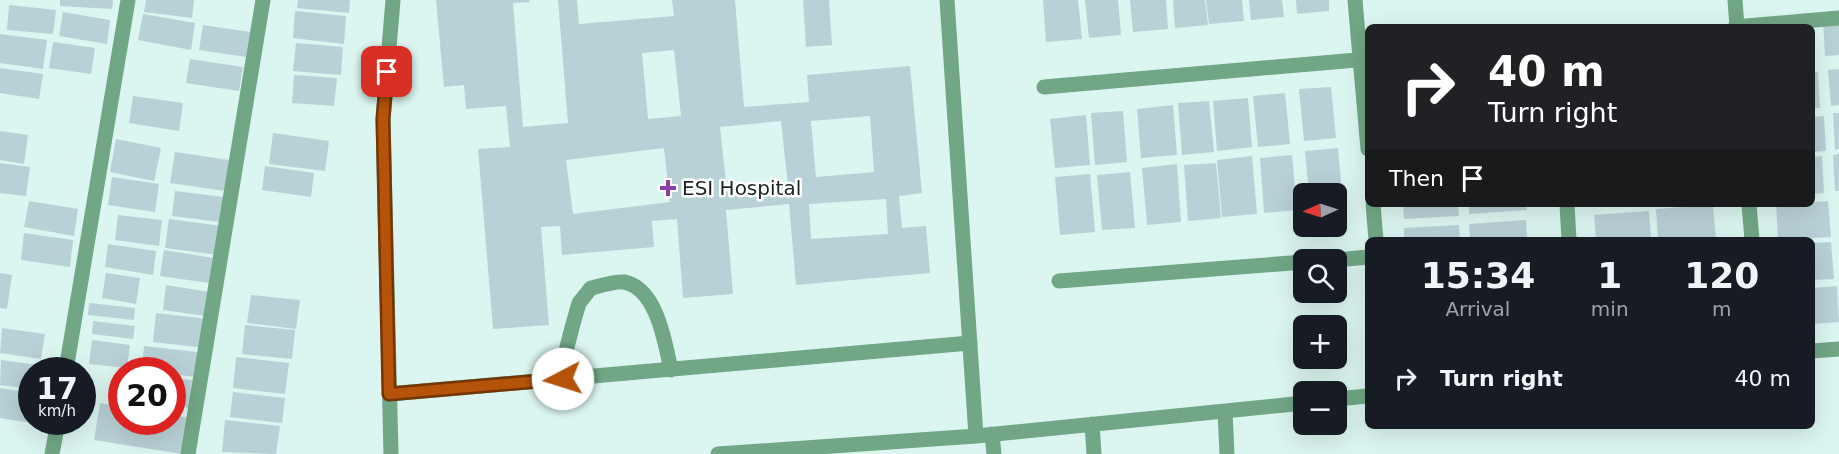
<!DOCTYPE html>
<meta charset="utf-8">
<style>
:root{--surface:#171b24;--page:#242831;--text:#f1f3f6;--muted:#9ea1a6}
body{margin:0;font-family:"DejaVu Sans",sans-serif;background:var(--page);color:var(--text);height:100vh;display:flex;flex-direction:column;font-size:22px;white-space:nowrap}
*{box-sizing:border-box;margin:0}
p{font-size:20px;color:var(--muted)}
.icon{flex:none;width:33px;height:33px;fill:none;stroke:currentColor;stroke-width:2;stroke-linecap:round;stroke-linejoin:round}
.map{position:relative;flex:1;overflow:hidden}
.sheet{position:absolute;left:1365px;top:237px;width:450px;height:192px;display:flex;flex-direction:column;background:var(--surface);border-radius:9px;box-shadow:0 6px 24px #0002}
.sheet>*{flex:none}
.banner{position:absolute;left:1365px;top:24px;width:450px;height:183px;border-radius:9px;box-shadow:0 6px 24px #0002;background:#202124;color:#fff;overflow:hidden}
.needle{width:39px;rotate:267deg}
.fabs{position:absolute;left:1293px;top:183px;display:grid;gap:12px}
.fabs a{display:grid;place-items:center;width:54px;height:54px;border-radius:9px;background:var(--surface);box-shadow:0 6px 24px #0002;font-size:30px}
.speed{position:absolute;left:18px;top:357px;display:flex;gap:12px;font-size:30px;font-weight:700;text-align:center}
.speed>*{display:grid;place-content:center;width:78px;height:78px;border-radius:50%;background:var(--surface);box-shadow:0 6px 24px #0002;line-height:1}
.speed small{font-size:15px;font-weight:400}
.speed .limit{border:9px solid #d22;background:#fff;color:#111}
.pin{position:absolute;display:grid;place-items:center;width:51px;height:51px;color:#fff;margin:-26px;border-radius:12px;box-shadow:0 3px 9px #0006}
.me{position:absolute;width:66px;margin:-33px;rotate:265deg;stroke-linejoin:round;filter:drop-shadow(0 0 4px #0008)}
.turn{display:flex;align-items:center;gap:21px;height:126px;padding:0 24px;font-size:27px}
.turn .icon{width:78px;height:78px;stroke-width:2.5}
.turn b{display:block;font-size:42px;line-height:51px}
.then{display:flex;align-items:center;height:57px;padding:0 24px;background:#0003;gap:12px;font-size:22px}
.eta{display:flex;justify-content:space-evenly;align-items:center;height:102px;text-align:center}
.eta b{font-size:36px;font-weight:600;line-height:42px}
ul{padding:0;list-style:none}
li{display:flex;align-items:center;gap:18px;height:78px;padding:0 24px}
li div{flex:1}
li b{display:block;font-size:22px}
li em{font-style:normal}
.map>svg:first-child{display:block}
.building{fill:#b8d1d6;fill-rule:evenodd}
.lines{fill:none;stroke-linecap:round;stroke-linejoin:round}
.minor{stroke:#71a686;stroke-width:15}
.route-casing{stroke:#753606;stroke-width:15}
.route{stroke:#b45309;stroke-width:10}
.poi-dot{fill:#903dac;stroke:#fff;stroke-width:2}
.labels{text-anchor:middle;stroke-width:5;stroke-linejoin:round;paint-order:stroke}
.poi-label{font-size:20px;fill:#1b2423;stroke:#fff;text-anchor:start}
</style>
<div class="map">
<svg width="1839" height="454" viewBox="0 0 1839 454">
<rect width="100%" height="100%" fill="#dbf5f0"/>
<path class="building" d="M60 0H113L112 9 60 6Z
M146 0H194L192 18 144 12Z
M298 0H350L349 13 297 8Z
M436 0H529L530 2 513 3 523 127 568 123 558 0H577L579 24 674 16 672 0H735L744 107 809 102 807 75 910 66 922 193 899 196 902 228 926 226 930 273 796 285 789 204 726 210 733 294 683 298 677 219 652 221 654 247 562 255 560 226 541 227 549 325 493 329 478 149 510 147 506 106 466 109 464 85 444 87ZM674 50 681 116 648 119 642 53ZM870 116 874 172 816 177 811 121ZM781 121 788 186 727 192 720 127ZM664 148 670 202 573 214 566 160ZM886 199 888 234 811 239 809 204Z
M803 0H829L832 45 806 47Z
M1043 0H1078L1082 39 1046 42Z
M1085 0H1118L1121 35 1089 38Z
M1130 0H1166L1168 29 1133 32Z
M1173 0H1205L1208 25 1175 28Z
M1206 0H1242L1244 21 1209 24Z
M1249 0H1282L1284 17 1251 20Z
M1296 0H1329V11L1297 14Z
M9 5 56 10 53 34 7 30Z
M295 11 346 16 344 44 293 38Z
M63 12 110 20 107 44 59 36Z
M143 14 195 23 191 50 138 40Z
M1839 19V55L1825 56 1823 20Z
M203 25 250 32 246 57 199 50Z
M0 34 47 40 43 69 0 63Z
M53 42 95 48 91 74 49 68Z
M296 43 343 47 341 75 293 71Z
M190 59 243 67 239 91 186 83Z
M0 68 43 74 39 99 0 93Z
M1839 69V105L1831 106 1828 70Z
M1812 72H1818L1820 108H1812Z
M294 75 337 78 334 106 292 103Z
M1331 87 1336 138 1304 141 1299 89Z
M1285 93 1290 144 1258 147 1253 96Z
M133 96 183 103 179 131 129 123Z
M1248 98 1252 147 1217 151 1213 101Z
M1209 101 1214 152 1182 155 1178 103Z
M1173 105 1177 155 1141 158 1137 109Z
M1123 111 1127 162 1095 165 1091 113Z
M1833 113H1839V149L1835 150Z
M1086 115 1090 165 1055 168 1050 119Z
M1824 116 1826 151 1812 152V117Z
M0 131 28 135 24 164 0 160Z
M273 133 329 141 325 171 269 164Z
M116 139 161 148 154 181 110 172Z
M1338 148 1343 204H1336V194H1309L1305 151Z
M175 152 229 160 225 191 170 183Z
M1839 154V191H1835L1833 155Z
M1292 155 1297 210 1264 213 1260 158Z
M1252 156 1257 214 1222 217 1217 160Z
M1822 156 1824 193 1812 194V157Z
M0 163 30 167 26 196 0 193Z
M1216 163 1221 218 1188 221 1184 165Z
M1177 164 1181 222 1147 225 1142 168Z
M265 166 314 173 311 197 262 190Z
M1130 172 1135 228 1102 230 1097 175Z
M1090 174 1095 232 1060 235 1055 177Z
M112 177 159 184 155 212 108 205Z
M175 191 224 197 221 222 172 216Z
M29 201 78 209 74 236 24 227Z
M1828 201 1831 237 1778 240 1776 204H1812V202Z
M1403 204H1458L1459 216 1404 219Z
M1469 204H1526L1527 210 1469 214Z
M1713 205 1716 240H1658L1656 209Z
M1649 211 1651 240H1596L1594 215Z
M118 215 162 220 159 246 115 240Z
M169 219 222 226 219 255 165 248Z
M1526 220 1527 240H1470L1469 224Z
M1459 225 1460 240H1404V228Z
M24 233 73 240 70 267 21 260Z
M1831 242 1834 279 1812 280V243Z
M108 244 156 251 153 275 105 267Z
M164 250 213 258 209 283 160 276Z
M0 273 12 275 7 309 0 308Z
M106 273 140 278 136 304 102 298Z
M166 285 210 292 206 316 163 310Z
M1837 286 1839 322 1812 324V288Z
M251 295 300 300 296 329 247 323Z
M89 303 135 308 134 320 88 315Z
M156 313 208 319 205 348 153 342Z
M93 321 135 326 133 339 92 334Z
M245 325 295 330 292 359 242 354Z
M2 328 45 334 41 359 0 353Z
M92 340 130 345 127 368 89 364Z
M144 346 198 352 196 377 172 374V370H142Z
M236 357 289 363 285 394 233 388Z
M1 360 53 367 52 370H32V389L0 385Z
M172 378 192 380 189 408 172 406Z
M0 388 32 393V423L0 418Z
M233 392 285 398 282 423 230 417Z
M100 403 122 407V422H172V415L189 418 182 454 94 440Z
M225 420 280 426 276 454 222 452Z"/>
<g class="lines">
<path class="minor" d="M947 0 976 436
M1355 0 1368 149
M1735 0 1737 27
M1735 27 1839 18
M1044 87 1368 59
M1373 204 1376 240
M1567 204 1569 240
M1749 204 1752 240
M1336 260 1368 257
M1059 281 1304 262
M1812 351 1839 349
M66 370 128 0
M563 379 567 347 573 324 579 303 591 288C599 286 616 281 624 282 657 288 665 343 671 370
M389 394 970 343
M1336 399 1368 396
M1225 411 1227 454
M1092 424 1094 454
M992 434 994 454
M52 454 58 422
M188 454 263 0
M391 454 383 119 393 0
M718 454 976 436 1304 403"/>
</g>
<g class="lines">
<g class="route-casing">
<path id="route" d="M387 72 383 119 389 394 563 379"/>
</g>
<use href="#route" class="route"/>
</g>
<path class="poi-dot" d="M665 179h6v6h6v6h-6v6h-6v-6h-6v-6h6z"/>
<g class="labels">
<g class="poi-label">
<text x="682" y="195">ESI Hospital</text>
</g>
</g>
</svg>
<div class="fabs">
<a><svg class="needle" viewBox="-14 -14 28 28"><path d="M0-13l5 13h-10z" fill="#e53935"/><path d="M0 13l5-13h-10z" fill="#9ea1a6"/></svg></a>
<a><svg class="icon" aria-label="search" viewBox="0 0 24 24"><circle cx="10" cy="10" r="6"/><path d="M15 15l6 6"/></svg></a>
<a>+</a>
<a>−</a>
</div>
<div class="speed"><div>17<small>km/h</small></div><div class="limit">20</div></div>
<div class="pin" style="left:387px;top:72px;background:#d93025"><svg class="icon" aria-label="arrive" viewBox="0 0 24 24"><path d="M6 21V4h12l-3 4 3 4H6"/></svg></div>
<svg class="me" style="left:563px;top:379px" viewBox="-20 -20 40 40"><circle r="19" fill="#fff"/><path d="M0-13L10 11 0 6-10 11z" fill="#b45309"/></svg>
<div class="banner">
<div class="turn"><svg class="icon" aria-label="right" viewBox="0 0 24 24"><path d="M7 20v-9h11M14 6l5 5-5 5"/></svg><div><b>40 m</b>Turn right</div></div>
<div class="then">Then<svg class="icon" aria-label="arrive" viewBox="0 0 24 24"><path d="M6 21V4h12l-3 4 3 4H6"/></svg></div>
</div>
<section class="sheet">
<div class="eta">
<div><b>15:34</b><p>Arrival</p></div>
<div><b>1</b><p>min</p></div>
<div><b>120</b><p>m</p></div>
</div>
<ul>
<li><svg class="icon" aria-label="right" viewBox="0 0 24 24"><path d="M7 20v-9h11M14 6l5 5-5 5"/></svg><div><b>Turn right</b></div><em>40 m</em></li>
</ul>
</section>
</div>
